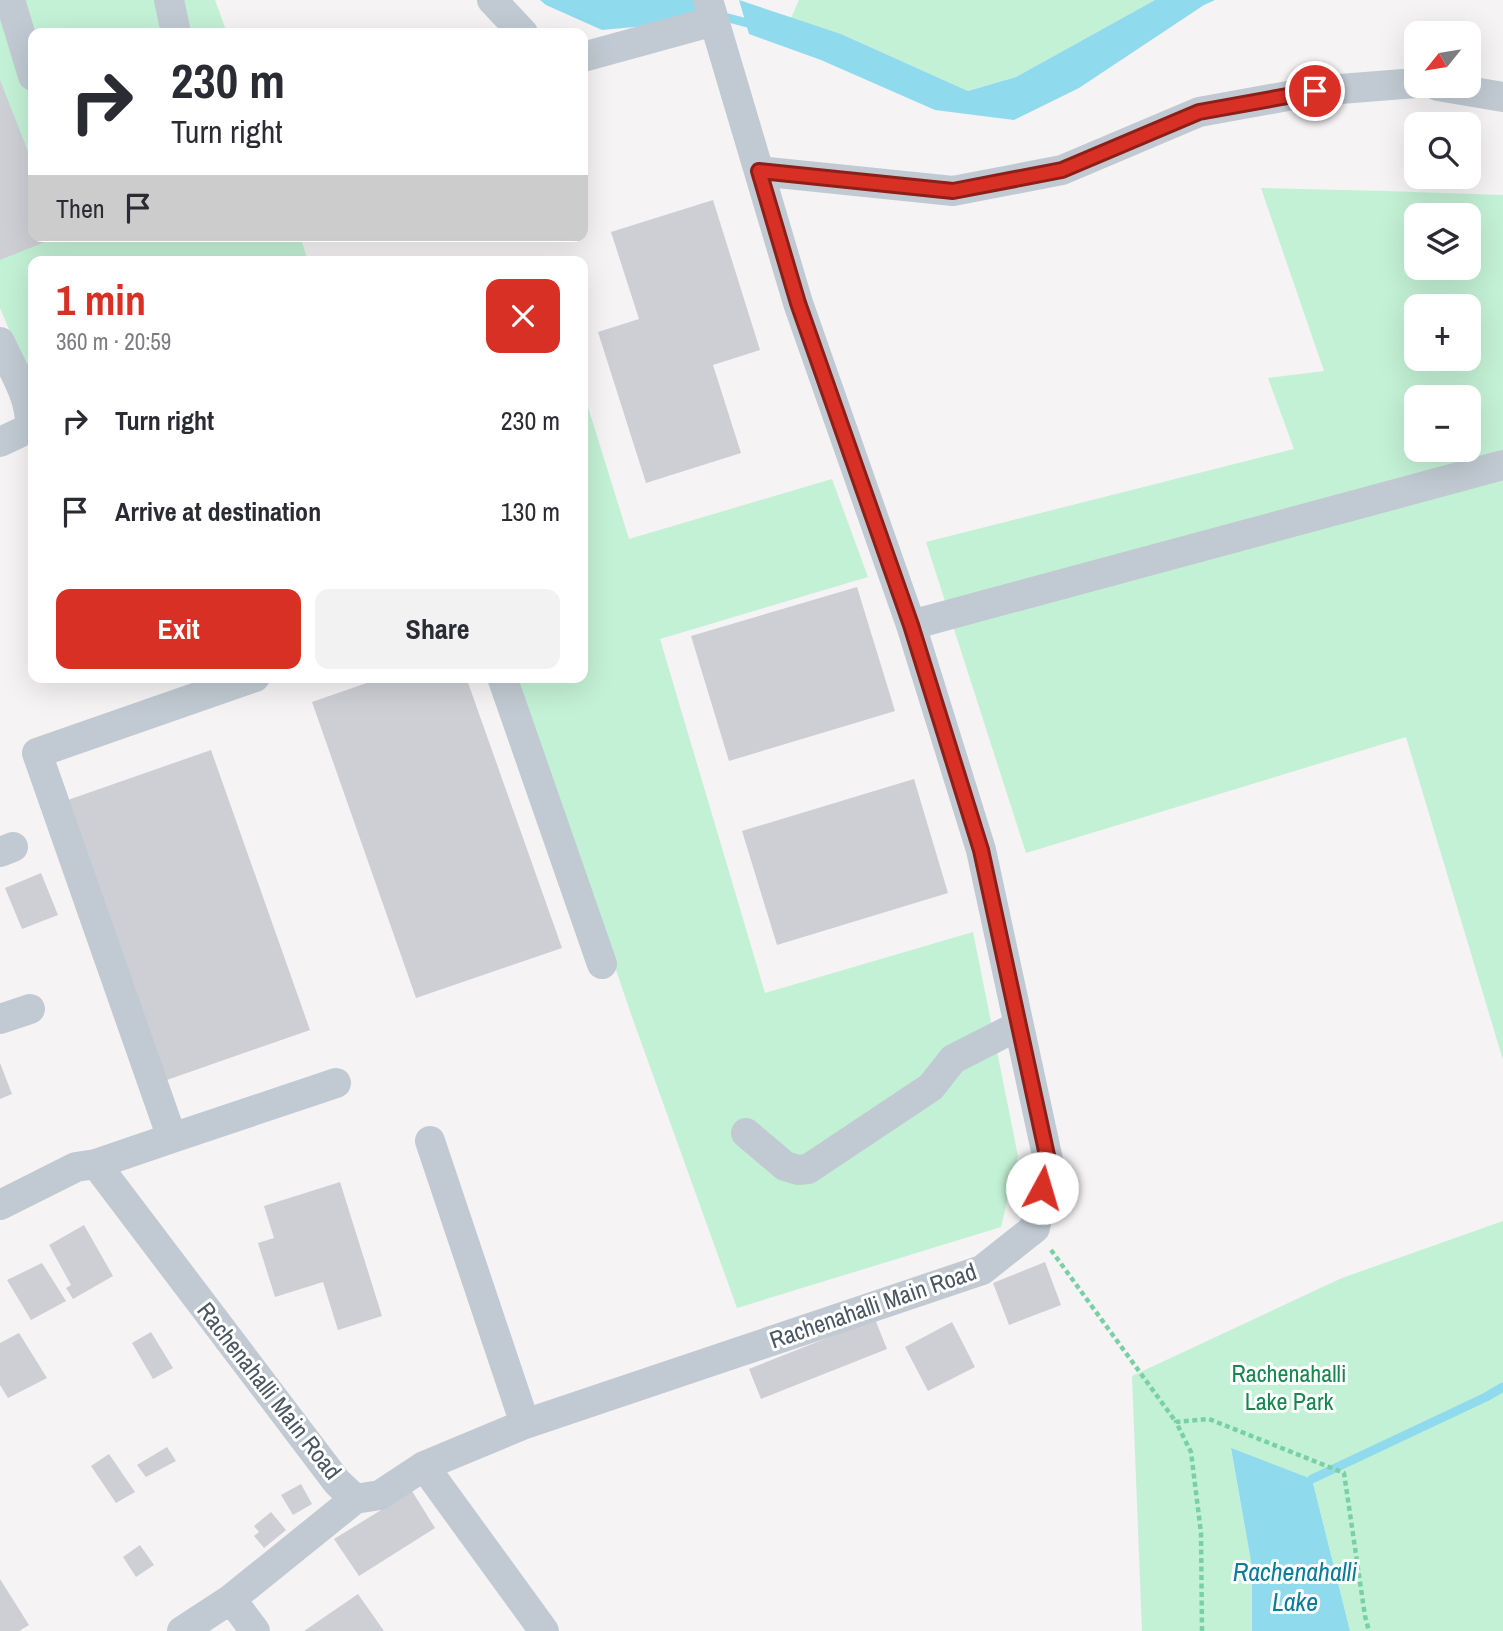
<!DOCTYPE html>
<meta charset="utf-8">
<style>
:root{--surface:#fff;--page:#f2f2f3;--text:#2b2b33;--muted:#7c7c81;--accent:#d93025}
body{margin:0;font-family:"Archivo Narrow",sans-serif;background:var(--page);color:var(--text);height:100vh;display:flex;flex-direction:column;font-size:26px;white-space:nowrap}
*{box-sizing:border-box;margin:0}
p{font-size:23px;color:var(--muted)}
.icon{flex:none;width:38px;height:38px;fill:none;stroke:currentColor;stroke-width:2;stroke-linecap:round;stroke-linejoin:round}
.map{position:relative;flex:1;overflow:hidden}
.details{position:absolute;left:28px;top:256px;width:560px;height:427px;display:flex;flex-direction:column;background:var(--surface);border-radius:14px;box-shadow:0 7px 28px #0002}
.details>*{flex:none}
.guide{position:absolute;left:28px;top:28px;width:560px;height:214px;border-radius:14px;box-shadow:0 7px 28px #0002;background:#fff;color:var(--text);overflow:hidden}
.needle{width:46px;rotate:240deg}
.fabs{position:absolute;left:1404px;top:21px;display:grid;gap:14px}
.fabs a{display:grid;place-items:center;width:77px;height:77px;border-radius:14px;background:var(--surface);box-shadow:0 7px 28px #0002;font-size:35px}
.pin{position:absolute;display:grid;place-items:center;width:60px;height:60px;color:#fff;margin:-30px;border:4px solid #fff;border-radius:50%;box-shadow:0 2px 7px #0007}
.me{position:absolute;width:77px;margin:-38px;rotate:6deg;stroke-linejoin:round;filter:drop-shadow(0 0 5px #0008)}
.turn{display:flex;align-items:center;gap:24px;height:147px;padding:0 28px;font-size:32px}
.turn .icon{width:91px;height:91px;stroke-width:2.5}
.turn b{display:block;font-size:49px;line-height:60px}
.then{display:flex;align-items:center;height:66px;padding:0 28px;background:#0003;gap:14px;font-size:26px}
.round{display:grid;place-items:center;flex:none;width:74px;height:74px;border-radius:14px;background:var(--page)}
.head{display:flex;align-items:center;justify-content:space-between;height:119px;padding:0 28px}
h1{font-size:42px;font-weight:700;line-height:52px;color:var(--accent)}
.cta{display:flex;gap:14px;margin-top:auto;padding:14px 28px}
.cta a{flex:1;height:80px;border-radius:14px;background:var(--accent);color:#fff;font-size:28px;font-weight:700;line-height:80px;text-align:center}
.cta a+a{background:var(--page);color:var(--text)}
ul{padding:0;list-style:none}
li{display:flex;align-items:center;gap:21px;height:91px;padding:0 28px}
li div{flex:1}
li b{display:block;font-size:26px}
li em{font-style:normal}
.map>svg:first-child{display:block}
.green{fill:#c3f1d5;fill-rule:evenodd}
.water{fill:#90daee}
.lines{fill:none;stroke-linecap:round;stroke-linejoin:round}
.stream{stroke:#90daee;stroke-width:9}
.building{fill:#cdcfd5}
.path{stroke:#7ad0a6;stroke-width:4.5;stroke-dasharray:5 3.5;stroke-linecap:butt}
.minor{stroke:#c1cad2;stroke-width:30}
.route-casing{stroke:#8d1f18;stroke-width:18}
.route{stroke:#d93025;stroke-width:12}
.labels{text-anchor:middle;stroke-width:6;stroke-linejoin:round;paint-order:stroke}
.street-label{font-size:24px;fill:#4a5661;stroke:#fff}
.park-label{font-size:24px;fill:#17864f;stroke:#fff}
.water-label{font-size:26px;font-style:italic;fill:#0c7c9b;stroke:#fff}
</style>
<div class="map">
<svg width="1503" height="1631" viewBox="0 0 1503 1631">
<rect width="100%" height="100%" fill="#f5f3f3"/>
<path class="green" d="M0 0H215L227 33H33V236H300L308 261H33V386L0 308Z
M799 0H1155L1016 77 968 91 841 34 791 18Z
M1261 188 1385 191 1503 195V1060L1406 737 1026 853 926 542 1294 449 1268 378 1324 371ZM1416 215H1468V268H1416ZM1416 306H1468V359H1416ZM1416 397H1468V450H1416Z
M583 391 629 539 832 479 868 577 660 639 765 993 973 932 1018 1156 1001 1227 737 1308 631 1014 516 677H583Z
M1503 1221V1631H1350L1312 1479 1231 1449 1252 1567V1631H1142L1132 1376 1342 1278Z"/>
<path class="water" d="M540 0H694L700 21 602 30 546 5Z
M739 0 841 34 968 91 1016 77 1155 0H1215L1204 5 1079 88 1014 120 935 110 821 60 749 34Z
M1231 1448 1312 1479 1350 1631H1252V1567Z"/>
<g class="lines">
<path class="stream" d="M717 15 755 25
M1312 1479 1486 1397 1503 1387"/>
</g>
<path class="building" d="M0 80 33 164V236H60L0 260Z
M713 200 760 350 713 365 741 453 646 483 598 332 639 319 611 232Z
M857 587 895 711 729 761 691 636Z
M384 677H466L562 948 416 998 312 702Z
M211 750 310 1030 164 1081 65 801Z
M914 779 948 893 777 945 742 831Z
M41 873 58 915 22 929 5 888Z
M0 1063 12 1094 0 1099Z
M340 1182 382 1316 338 1330 323 1282 275 1297 258 1243 274 1238 264 1206Z
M84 1225 113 1276 73 1299 66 1288 71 1285 49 1245Z
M1045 1262 1061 1305 1009 1325 993 1283Z
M42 1263 66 1301 31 1320 7 1280Z
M875 1319 887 1349 761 1399 749 1369Z
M952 1322 975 1367 928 1391 905 1347Z
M151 1332 173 1368 153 1379 132 1343Z
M19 1333 47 1378 8 1398 0 1385V1343Z
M167 1447 176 1461 146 1477 137 1465Z
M109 1454 135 1492 116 1503 91 1466Z
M301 1484 312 1504 293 1515 281 1495Z
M412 1491 435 1528 359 1576 334 1539Z
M271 1512 286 1530 264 1548 254 1536 259 1532 254 1526Z
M140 1545 154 1565 136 1577 123 1557Z
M0 1579 29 1625 19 1631H0Z
M358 1594 384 1631H304Z"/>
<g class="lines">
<path class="path" d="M1051 1250 1176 1422
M1202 1631 1201 1533 1191 1452 1176 1422 1209 1419 1344 1473 1365 1616 1369 1631"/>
<path class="minor" d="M10 0 33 76
M169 0 176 33
M492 0 523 33
M583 57 714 21
M1438 86 1503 97
M759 171 953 191 1062 170 1199 112 1315 91 1416 83
M0 342C12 369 32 398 30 428L0 442
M911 625 1503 465
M502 677 602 964
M0 852 13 847
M0 1019 30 1009
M746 1133 785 1166 798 1170 808 1169 931 1087 953 1059 1018 1026
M172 1138 336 1083
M430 1141 525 1424
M96 1164 172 1138 37 753 255 677
M0 1205 76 1167 96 1164 337 1482 355 1499 380 1495 424 1466 525 1424 982 1270 1035 1228 1048 1160 981 850 911 625 798 303 708 0
M424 1466 544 1631
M182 1631 231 1599
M255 1631 231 1599 355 1499"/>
</g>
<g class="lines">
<g class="route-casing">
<path id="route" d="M1042 1188 1048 1160 981 850 911 625 798 303 759 171 953 191 1062 170 1199 112 1315 91"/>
</g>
<use href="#route" class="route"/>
</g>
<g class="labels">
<g class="street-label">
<text transform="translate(873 1306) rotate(-19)" y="8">Rachenahalli Main Road</text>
<text transform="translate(269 1391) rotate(52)" y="8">Rachenahalli Main Road</text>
</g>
<g class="park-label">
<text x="1289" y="1382">Rachenahalli<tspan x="1289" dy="28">Lake Park</tspan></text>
</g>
<g class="water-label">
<text x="1295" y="1581">Rachenahalli<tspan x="1295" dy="30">Lake</tspan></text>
</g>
</g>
</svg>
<div class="fabs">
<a><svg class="needle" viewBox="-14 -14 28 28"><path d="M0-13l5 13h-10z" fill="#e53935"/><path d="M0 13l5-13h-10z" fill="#7c7c81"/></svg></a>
<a><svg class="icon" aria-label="search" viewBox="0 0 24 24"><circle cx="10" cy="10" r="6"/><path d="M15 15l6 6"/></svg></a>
<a><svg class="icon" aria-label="layers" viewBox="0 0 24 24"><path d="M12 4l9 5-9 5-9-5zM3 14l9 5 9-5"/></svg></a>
<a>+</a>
<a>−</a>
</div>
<div class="pin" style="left:1315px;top:91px;background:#d93025"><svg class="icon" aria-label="arrive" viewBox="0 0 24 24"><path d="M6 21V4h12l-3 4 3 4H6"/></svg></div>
<svg class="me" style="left:1042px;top:1188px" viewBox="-20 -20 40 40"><circle r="19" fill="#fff"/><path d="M0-13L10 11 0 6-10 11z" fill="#d93025"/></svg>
<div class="guide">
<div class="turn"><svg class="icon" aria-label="right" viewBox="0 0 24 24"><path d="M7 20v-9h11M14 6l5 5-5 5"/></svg><div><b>230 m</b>Turn right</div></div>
<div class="then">Then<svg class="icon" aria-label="arrive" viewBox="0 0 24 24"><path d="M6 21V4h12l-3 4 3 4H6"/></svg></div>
</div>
<section class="details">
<div class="head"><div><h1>1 min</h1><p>360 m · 20:59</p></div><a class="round" style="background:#d93025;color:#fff"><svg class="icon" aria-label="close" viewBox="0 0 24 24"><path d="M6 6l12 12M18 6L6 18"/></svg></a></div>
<ul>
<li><svg class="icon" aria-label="right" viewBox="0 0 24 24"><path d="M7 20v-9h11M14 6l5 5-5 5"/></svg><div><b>Turn right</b></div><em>230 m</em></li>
<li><svg class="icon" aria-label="arrive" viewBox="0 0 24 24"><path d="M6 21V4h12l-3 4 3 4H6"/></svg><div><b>Arrive at destination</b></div><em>130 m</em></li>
</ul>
<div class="cta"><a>Exit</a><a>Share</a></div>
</section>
</div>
